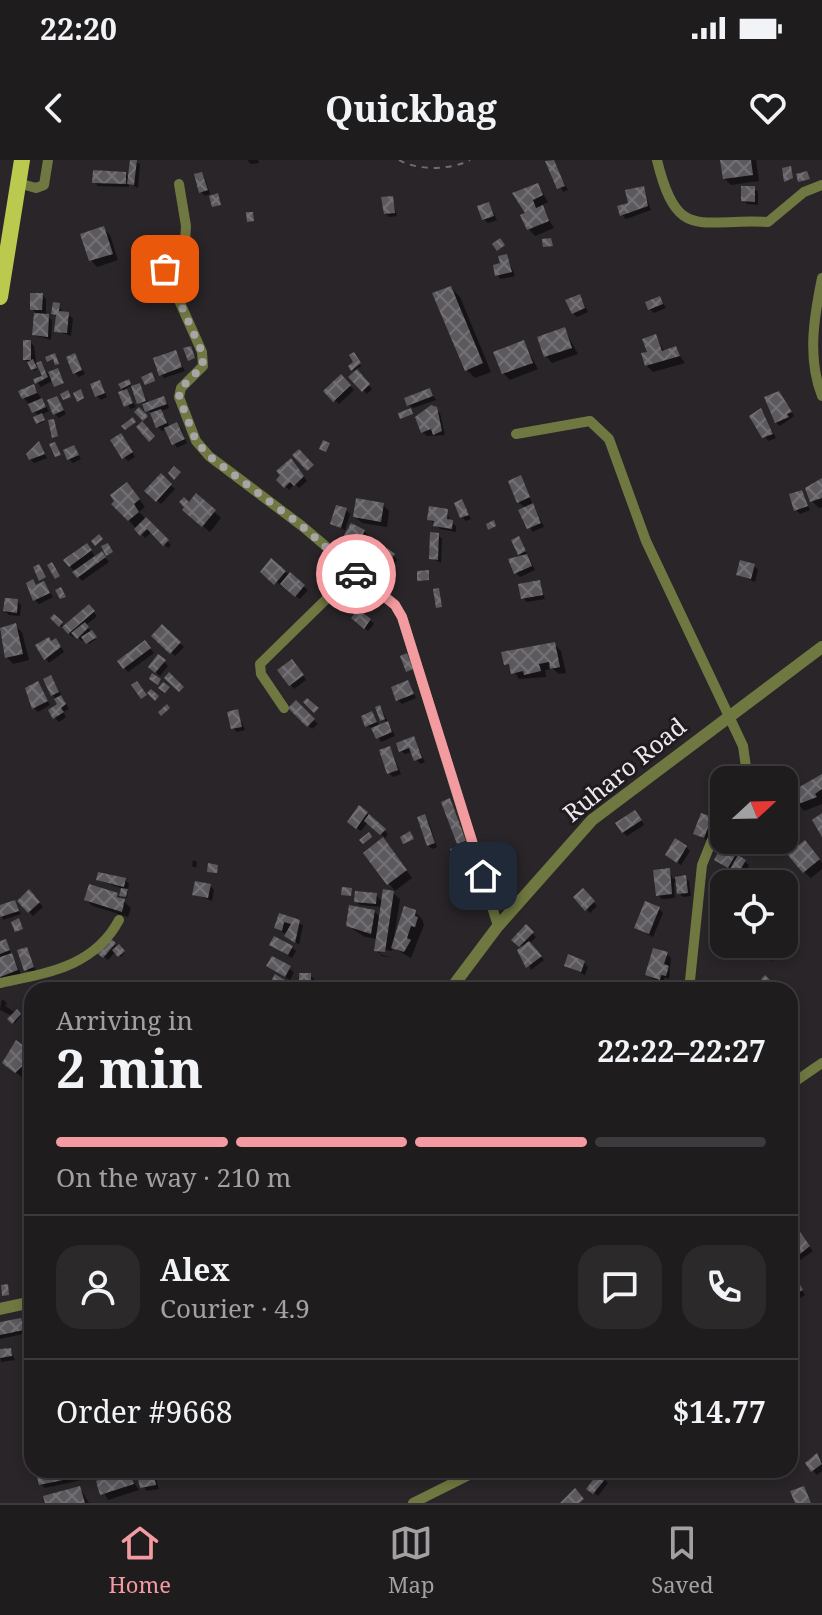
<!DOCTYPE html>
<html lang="en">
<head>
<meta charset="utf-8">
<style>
  body { margin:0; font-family:"Noto Serif",serif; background:#2c292b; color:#f1f3f6; height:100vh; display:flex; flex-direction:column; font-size:30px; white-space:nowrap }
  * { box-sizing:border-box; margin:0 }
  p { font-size:26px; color:#a1a1a4 }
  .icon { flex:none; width:44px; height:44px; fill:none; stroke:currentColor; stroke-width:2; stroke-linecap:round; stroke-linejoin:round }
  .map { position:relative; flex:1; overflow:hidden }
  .panel { position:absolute; left:24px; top:822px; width:774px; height:496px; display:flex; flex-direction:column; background:#1f1c1e; border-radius:24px; box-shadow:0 4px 12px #0003,0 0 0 2px #3c3a3c }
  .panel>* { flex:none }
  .needle { width:52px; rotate:68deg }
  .controls { position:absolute; left:710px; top:606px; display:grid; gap:16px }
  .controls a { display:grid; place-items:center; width:88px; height:88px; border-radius:16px; background:#1f1c1e; box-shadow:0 4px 12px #0003,0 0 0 2px #3c3a3c; font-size:40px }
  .pin { position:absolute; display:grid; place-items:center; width:68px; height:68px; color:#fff; margin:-34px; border-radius:16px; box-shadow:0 4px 12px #0006 }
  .courier { position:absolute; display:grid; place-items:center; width:80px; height:80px; margin:-40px; border:6px solid #f49aa1; border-radius:50%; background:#fff; color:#222; box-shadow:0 2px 10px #0007 }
  .head em { font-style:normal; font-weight:700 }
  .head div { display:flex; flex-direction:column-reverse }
  .head { display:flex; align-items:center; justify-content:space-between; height:136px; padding:0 32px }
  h1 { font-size:52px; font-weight:700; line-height:60px }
  .bar { display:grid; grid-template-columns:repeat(4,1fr); gap:12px 8px; align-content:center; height:96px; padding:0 32px }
  .bar i { height:10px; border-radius:6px; background:#3c3a3c }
  .bar .selected { background:#f49aa1 }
  .bar p { grid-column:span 4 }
  .line { display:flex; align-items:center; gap:20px; padding:0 32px; border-top:2px solid #3c3a3c }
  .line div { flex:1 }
  .round { display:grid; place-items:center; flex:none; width:84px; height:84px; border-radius:24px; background:#2c292b }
  .status { display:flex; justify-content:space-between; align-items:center; height:56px; padding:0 40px; background:#1f1c1e; direction:ltr }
  .status svg { height:22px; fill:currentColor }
  header { display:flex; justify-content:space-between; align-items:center; height:104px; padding:0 32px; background:#1f1c1e; font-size:36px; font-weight:700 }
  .tab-bar { display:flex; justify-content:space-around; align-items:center; height:112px; border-top:2px solid #3c3a3c; background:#1f1c1e; font-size:22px; color:#a1a1a4 }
  .tab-bar a { display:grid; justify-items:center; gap:4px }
  .tab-bar .selected { color:#f49aa1 }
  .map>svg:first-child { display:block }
  .shadow { fill:#0007 }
  .building { fill:url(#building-cross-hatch) }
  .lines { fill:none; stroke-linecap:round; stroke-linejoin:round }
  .path { stroke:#706d70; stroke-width:2; stroke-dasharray:6 6; stroke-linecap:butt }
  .minor { stroke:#707841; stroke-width:10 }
  .tertiary { stroke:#707841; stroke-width:12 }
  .primary { stroke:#bbca4f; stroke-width:16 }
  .done { stroke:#a8a4a7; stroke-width:8; stroke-dasharray:0 14.4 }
  .route { stroke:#f49aa1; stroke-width:10 }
  .labels { text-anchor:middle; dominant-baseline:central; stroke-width:6; stroke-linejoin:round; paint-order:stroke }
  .street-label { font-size:24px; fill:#ece9ec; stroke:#1f1b1f }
</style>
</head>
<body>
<div class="status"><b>22:20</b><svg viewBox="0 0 49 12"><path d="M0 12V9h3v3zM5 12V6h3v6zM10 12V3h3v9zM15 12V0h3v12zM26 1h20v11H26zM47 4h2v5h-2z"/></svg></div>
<header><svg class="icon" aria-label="back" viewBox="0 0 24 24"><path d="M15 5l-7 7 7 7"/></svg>Quickbag<svg class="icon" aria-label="heart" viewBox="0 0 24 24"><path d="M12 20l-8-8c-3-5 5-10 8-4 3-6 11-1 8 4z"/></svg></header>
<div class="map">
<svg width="822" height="1343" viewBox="0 0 822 1343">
  <defs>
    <pattern id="building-cross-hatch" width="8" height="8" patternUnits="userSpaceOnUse" patternTransform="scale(2)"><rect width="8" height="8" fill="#5c595e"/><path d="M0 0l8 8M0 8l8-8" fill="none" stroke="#747175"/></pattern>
  </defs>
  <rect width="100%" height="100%" fill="#292528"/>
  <path class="shadow" d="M132,0L140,4L138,28L129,23V27L98,26L94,22L125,14L130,18Z
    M247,0H258L259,3L251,4Z
    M552,0L568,30L563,32L547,2Z
    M722,0H756L759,21L731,25L724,18Z
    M201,14L205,18L210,34L205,36L201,32Z
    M538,25L548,42L540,46L554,68L535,76L529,69L528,54Z
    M643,28L651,50L626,59L622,55Z
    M754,28L758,32V45L747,44L743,40Z
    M392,38L397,56L389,57L385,53Z
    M489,44L497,60L488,63L484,59Z
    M103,68L110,75L118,100L97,107L91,100Z
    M507,96L515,116L501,119L497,115Z
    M161,120L169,140L157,142L153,138Z
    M451,128L460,137L491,212L475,218L466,209Z
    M42,135L46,139V156L52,160L51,180L34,175L36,153L32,149Z
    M579,136L588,152L577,157L573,153Z
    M659,138L666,148L654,153L650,149Z
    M59,145L63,153L73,158L71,176L56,171L58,158L53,153Z
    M565,170L578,194L552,203L546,196Z
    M655,176L665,192L675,189L685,203L653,212L646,205Z
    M30,182L34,186L37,209L34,211L25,199Z
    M524,183L538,209L510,220L503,213Z
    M175,192L185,211L164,218L161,214Z
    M75,196L85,214L79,217L75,213Z
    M355,196L361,206L355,210L372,229L367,234L351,217L356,213L351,206L356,202Z
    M41,203L48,214L57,210L64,221L56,224L54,220L41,227L36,221L44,217Z
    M341,217L354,230L339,244L326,231Z
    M128,221L131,226L125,229L136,247L130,249L121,225Z
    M100,223L107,237L101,240L97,236Z
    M139,225L149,244L163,238L167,242L169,248L161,251L170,267L177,264L181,268L187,283L177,288L167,269L162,271L158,267L153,254L142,246L145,243H139Z
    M33,226L49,251L41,255L45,261L39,264V257L24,238Z
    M430,231L436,240L413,248L409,245Z
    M57,238L66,254L59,258L55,254Z
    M786,243L794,256L780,266L776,262Z
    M431,247L440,253L445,275L427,276L423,272L425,249Z
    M761,251L776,278L768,281L759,266Z
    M125,280L135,297L128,301L124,297Z
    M39,284L47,298L34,303L30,299L36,291L34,286Z
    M74,287L81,299L73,303L69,299Z
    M295,305L307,321L299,328L295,324L289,330L279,320Z
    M161,316L175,329L161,344L147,331Z
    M520,318L544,367L532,372L526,349L519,342Z
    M822,320V347L819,348L812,341Z
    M133,331L145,347L139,352L171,385L168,388L152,372L145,378L114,344Z
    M802,332L810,350L800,354L796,350Z
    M197,336L221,358L210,372L191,356L189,345Z
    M462,342L471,359L466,361L462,357Z
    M383,345L389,351L387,367L362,363L355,357Z
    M346,350L350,354L345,370L332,364Z
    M447,351L450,361L456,366V372L440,369L429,359Z
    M364,371L368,375L362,387L346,377Z
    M438,375L442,379L441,403L431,398Z
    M519,378L535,410L520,417L516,413L523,397L519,393Z
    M90,389L96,398L102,394L109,402L82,421L70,406Z
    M393,396L397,400L392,407L385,402Z
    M272,401L308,430L300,439L262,412Z
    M754,406L758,410L755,422L738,414Z
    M539,422L545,439L527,442L523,438Z
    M44,423L53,437L39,444L35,440L37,426Z
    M17,441L21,445L20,456L9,455L5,451Z
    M89,447L97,456L86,465L96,479L89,484L85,479L82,481L75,474L73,477L52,458L65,467Z
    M370,460L374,464L368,471L358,462Z
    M15,466L22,472L29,500L13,504L7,497L0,470Z
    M162,467L184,487L175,496L154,476Z
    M52,483L60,485L64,492L49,503L38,485Z
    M554,484L561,491L566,513L559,514L553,509L545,510L546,517L519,519L504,494Z
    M149,487L154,493L128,512L120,502Z
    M159,497L168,506L160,516L151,507Z
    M296,506L306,520L294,529L280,511Z
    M51,517L69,549L63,552L66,557L59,562L55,558L60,545L53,535Z
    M408,522L416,538L402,544L398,540Z
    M41,528L50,545L38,552L34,548Z
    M296,543L318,564L312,569L291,548Z
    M381,548L395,576L381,582L374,569L367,566L372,553L380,567L386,564Z
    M237,551L245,570L237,572L233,568Z
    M413,578L425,602L420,604L412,592L405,594L401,591Z
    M390,588L401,614L393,617L389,613Z
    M822,616V644L804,651L798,644Z
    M449,641L473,698L460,703L456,699L462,686Z
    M367,654L388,674L385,678L368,662L361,671L354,666Z
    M424,656L428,660L437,687L432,689L428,685Z
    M639,656L644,665L627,676L623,672Z
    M711,659L715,663L708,681L696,674Z
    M389,687L412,718L395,731L365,693Z
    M686,687L690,691L681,705L671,699Z
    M739,689L743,693L740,698L749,705L746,711L752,717L746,724L742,716L716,700Z
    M811,689L822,703V709L811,718L804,712Z
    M193,700L197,702L196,708L192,706Z
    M669,710L673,719L685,717L689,721L691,736L683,737L679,733L677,722L674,723L675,738L662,739L658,735Z
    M98,720H125L129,724L127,738L121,736L123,729Z
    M210,726L214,730L212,741L194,734Z
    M583,731L597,746L590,753L575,737Z
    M29,732L43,747L33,756L19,741Z
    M393,733L400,739L394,778L415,752L422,759L424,765L411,798L392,787V791L380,789V794L391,798L382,796L376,790L377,779L365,777L348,766L374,751L381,758L382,747L360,745L356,741L376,735L383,742Z
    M117,735L131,748L128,757L93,746L86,740Z
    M14,743L21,754L3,760L0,747Z
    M659,749L663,753L653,777L636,768Z
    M280,756L303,765L299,785L277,768Z
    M526,767L536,777L529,784L544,800L531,810L523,788L514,780Z
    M110,781L124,793L121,797L116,791L108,800L100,793Z
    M6,782L21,814L4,821L0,817V784Z
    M763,784H782L787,790L771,801Z
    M271,785L292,787L296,791L292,798Z
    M26,790L36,811L30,813L26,809Z
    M667,794L671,798L669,819L665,817L663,823L651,818L647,814Z
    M272,798L294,812L290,820L268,806Z
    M584,803L588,807L585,815L566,805Z
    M310,815L314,819V830H301Z
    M287,823L289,830H276L271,825Z
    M2,839L7,843L5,846L21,856L15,863L10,859L12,856L0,850Z
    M32,895V909L22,917L11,909Z
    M803,1079L813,1091L792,1106L790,1082Z
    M793,1115L805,1135L800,1138L790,1122Z
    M20,1160L27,1173L0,1179V1164Z
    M10,1190L15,1200L1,1202L0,1191Z
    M817,1296L822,1301V1311L817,1315L807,1304Z
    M76,1310L81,1320L45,1328L41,1324Z
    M86,1310H105L106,1315L91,1317Z
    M130,1310H154L159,1329L146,1331L139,1311L127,1312L139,1330L108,1340L98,1322L111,1313Z
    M599,1315L608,1323L598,1336L593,1332Z
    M80,1328L89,1343H47Z"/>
  <path class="building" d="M130,0H137L134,25L127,24Z
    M554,0L565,26L557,29L545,1Z
    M720,0H751L753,15L723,19Z
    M791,6L793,18L784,22L782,8Z
    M93,10L126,12V24L92,23Z
    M807,11L810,19L798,22L796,14Z
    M202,12L208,30L199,33L194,14Z
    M538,23L543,35L533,40L536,48L543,45L549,61L527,70L520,55L525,53L512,33Z
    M644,26L648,46L620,56L617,46L628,43L625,30Z
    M741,26H755V42L741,41Z
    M218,33L221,45L212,47L209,36Z
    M393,36L395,53L384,54L381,37Z
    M489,42L494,56L482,60L477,46Z
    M246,52H253L254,61L247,62Z
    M104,66L113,94L89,101L80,74Z
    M500,78L505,85L497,91L492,84Z
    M551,78L553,86L543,87L542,79Z
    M507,94L512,112L495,116L493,105L500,103L498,96Z
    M162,117L166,136L151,139L147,121Z
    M139,126L143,135L136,138L132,130Z
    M451,126L483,203L465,211L432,133Z
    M30,133H43L42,150H30Z
    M580,134L585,148L572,154L565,140Z
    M660,136L663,144L648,150L645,142Z
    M53,142L60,143L59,151L69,152L67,173L54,172L56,155L51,154Z
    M34,153L49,154L48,177L32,175Z
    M565,167L572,188L544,197L537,177Z
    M656,174L662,191L676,186L680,196L645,206L641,193L647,192L642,179Z
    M23,180H31V200H23Z
    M524,180L533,203L502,214L493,192Z
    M191,186L195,198L188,201L183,188Z
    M176,190L182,207L159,216L153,198Z
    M354,192L361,203L351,211L348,206L353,202L349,195Z
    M55,193L59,204L55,205L53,199L47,202L45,197Z
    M75,193L82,210L73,214L66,197Z
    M33,199L37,208L31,210L27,202Z
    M41,201L48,217L35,224L33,219L42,216L36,203Z
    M58,208L64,223L54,227L48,212Z
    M357,209L370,224L362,232L348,217Z
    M152,212L155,221L145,225L141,217Z
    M341,214L351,225L333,242L323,231Z
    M129,219L131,224L121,229L118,224Z
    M100,220L105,233L95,237L90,224Z
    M140,223L146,241L137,244L131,226Z
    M34,224L37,233L22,239L18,231Z
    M430,228L433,236L407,246L404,238Z
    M81,229L84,238L77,242L73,233Z
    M127,229L133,243L124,247L118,232Z
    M68,230L71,237L63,240L60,234Z
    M779,231L792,252L787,254L789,257L775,263L764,237Z
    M57,236L64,250L53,255L47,240Z
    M164,236L167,244L145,252L142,244Z
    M42,238L46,247L32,253L28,244Z
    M431,245L437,247L442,271L433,275L431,269L421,273L415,257Z
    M139,247L148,256L143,261L134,252Z
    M411,248L413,254L400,259L398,253Z
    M761,248L773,274L762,278L749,256Z
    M161,249L167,263L156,268L150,253Z
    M42,253L45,260L36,264L33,257Z
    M133,257L136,262L125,270L121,266Z
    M54,259L58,276L52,278L48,260Z
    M142,261L155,276L149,282L136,267Z
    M177,262L185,279L172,285L164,268Z
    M121,273L133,292L122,299L110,280Z
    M323,280L330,283L326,292L319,289Z
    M39,281L45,294L29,300L26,294Z
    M55,282L61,295L55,297L49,284Z
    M74,285L79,295L67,300L63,290Z
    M299,289L314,305L307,311L292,295Z
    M291,298L304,316L294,326L290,322L284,328L276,320L280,315L276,311Z
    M174,306L181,312L174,320L168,313Z
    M161,313L172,324L156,342L144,331Z
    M521,315L530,337L517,343L508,321Z
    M822,318V338L810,342L805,328Z
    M127,322L140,339L134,344L139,352L128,361L111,344L114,341L110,335Z
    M802,330L808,346L794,351L789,334Z
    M196,333L216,350L202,367L182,350L184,347L179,342L184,337L189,342Z
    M356,338L384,343L381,362L353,357Z
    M462,339L469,355L460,358L454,343Z
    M533,343L541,363L527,369L518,350Z
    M336,345L347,348L341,368L330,364Z
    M429,346L448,349L447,359L453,360L452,369L433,366L434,361L427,360Z
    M146,357L169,380L163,386L147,369L140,376L134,369Z
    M494,360L496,366L488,370L486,364Z
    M351,363L365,370L358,384L343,377Z
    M430,372L439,373L438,400L429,399Z
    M99,374L103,379L95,386L91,381Z
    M519,376L526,391L518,395L511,380Z
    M87,383L92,390L69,407L63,400Z
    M108,383L113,392L106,396L101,386Z
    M387,388L395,394L387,405L379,399Z
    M102,391L106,397L77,418L72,412Z
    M527,394L532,406L514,414L508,399Z
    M271,398L286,411L274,425L260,412Z
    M740,400L755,404L751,419L736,415Z
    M52,402L60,416L55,419L47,405Z
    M39,404L46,417L39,421L33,407Z
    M429,410V420L417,421V411Z
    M290,412L305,425L295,437L280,424Z
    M33,419L36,425L44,421L50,433L33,441L26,423Z
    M540,420L543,435L521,439L518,424Z
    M61,427L66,437L60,439L55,430Z
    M439,428L442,447L436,448L433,429Z
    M5,438L18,439L17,453L3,451Z
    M89,444L95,451L68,474L62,467Z
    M358,449L371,459L364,469L351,458Z
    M54,454L63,462L59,467L50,458Z
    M85,462L89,467L77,479L71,473Z
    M16,463L23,494L5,498L0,468Z
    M162,464L181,482L170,494L151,476Z
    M92,470L97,477L86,484L81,477Z
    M49,477L51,481L56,478L61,487L44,500L35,485Z
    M145,480L151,488L123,509L117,501Z
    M555,482L560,507L550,509L549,502L539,504L541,511L524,515L523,511L511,514L509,504L504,505L501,492Z
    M407,493L413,509L406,512L400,496Z
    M158,494L166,500L155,513L148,507Z
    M292,499L304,515L289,526L277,510Z
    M169,512L184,527L179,532L164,518Z
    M152,513L161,519L158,525L149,519Z
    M51,515L59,532L51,536L43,519Z
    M408,520L414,534L396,541L391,527Z
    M38,521L48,541L32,549L25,528Z
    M137,521L147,535L141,539L131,525Z
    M163,522L170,527L165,533L158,528Z
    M151,529L159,536L155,541L147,533Z
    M61,535L66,544L61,548L64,552L53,559L48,550L57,544L54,539Z
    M307,538L319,548L314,553L303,542Z
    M296,540L315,559L307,567L288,548Z
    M167,544L170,548L161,556L158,552Z
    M380,545L385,559L380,561L375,547Z
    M238,549L242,567L231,569L227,552Z
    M372,551L377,562L365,567L361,556Z
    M388,561L392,572L376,579L371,568Z
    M414,576L422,598L414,601L409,588L399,592L396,583Z
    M390,586L398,610L387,614L379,590Z
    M822,614V629L815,634L817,637L796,645L789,633Z
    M450,638L466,681L457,684L441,642Z
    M359,645L368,652L356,669L347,662Z
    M635,650L642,660L622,673L615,663Z
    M701,653L712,657L704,678L693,674Z
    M822,653V677L812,660Z
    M369,654L386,669L380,675L364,661Z
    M425,654L435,683L427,686L417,657Z
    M787,660L795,665L792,671L784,666Z
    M410,671L414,679L403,684L400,677Z
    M369,672L372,677L363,684L359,680Z
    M383,677L407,710L387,725L363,693Z
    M675,678L687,686L677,703L665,695Z
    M805,680L820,699L803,713L787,694Z
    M730,681L740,687L728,708L714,700L722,685L727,687Z
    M466,683L471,694L454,700L450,689Z
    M738,695L746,700L738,714L730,709Z
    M208,703L218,705L217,713L207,712Z
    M670,708L672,734L656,736L653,710Z
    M747,709L752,715L743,724L738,718Z
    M774,709L788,724H765L768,721L765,717Z
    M98,712L126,718L124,727L96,720Z
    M686,715L688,733L677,734L675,717Z
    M195,721L211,724L208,738L192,735Z
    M89,724L118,733L117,737L125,739L122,752L84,740Z
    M342,727L352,728L351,736L341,735Z
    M121,728L128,729L126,737L119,736Z
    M583,728L595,741L585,751L573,737Z
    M29,729L40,742L28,753L17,741Z
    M383,729L394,731L385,792L374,791Z
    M355,731L377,733L376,744L354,742Z
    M15,740L19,751L0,757V745Z
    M645,741L660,747L649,774L634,768Z
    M349,745L375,750L371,774L346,766Z
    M404,746L416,750L415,756L418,757L415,767L411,766L407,778L411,780L404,792L391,788Z
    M279,753L300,760L295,783L284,776L291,764L284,762L282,771L274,768Z
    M19,758L23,769L15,772L11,762Z
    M526,764L534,772L519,787L511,780Z
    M274,776L293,786L288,795L269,785Z
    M110,778L116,783L103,798L97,793Z
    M6,779L10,790L0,794V781Z
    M529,781L542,796L526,808L517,790Z
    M119,784L125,791L118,797L112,790Z
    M760,784H787L766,799L757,786Z
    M27,787L34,807L24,811L17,790Z
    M653,788L668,792L664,804L669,806L666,816L661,815L660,820L645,815Z
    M12,793L18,810L0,817V797Z
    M568,794L585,801L581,812L564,806Z
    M272,796L291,806L285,817L266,806Z
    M299,813H311V830H299Z
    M275,814L288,822L284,830L268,826Z
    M765,815L774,824L770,828L761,819Z
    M224,822L233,823V830H223Z
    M17,849L21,854L12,864L7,859Z
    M16,880L32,892V897L15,913L2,903Z
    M800,1072L810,1086L790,1102V1082Z
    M793,1112L803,1130L794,1135L790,1127Z
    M8,1124L9,1135L2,1136L1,1125Z
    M21,1158L24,1170L0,1175V1162Z
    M11,1188L12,1196L0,1198V1189Z
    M817,1293L822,1304L811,1312L805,1303Z
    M67,1310H77L78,1317L39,1325L37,1317Z
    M121,1310L122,1315L130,1313L134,1324L100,1335L96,1321Z
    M136,1310H153L156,1325L140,1328Z
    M599,1312L606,1318L593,1334L586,1329Z
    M80,1326L85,1343H45L43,1336Z
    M804,1326L811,1343H795L790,1331Z
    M575,1328L584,1339L579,1343H560Z"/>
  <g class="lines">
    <path class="path" d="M399,0C418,11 451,10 470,0"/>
    <path class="minor" d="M657,0C677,83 699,58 768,62L804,32L822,25
      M18,23L36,28L44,25L48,0
      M179,24L186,66L185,82L167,98L165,109L202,192L203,206L181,228L179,237L196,281L209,296L302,366L395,445L402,457L498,766
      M822,118C814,157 807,198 822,236
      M516,274L590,261L609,279L646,381L743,586L746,607L741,620
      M284,548L261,514L260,504L354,412
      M0,823C47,813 94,807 119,760
      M689,830L702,705L724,650
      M790,925L822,903
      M413,1343L479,1310"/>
    <path class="tertiary" d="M450,830L498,766L592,660L822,487
      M0,1149L32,1142"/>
    <path class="primary" d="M0,137L22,0"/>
  </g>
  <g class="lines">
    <path class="done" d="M165,109L202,192L203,206L181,228L179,237L196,281L209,296L302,366L356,414"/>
    <path class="route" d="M356,414L395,445L402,457L483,716"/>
  </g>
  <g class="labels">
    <g class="street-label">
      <text transform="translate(624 609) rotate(-39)">Ruharo Road</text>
    </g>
  </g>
</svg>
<div class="controls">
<a><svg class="needle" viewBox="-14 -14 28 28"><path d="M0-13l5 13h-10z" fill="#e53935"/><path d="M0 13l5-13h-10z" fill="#a1a1a4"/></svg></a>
<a><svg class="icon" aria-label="locate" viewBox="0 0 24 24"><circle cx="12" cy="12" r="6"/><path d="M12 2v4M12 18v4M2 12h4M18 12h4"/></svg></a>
</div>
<div class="pin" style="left:165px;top:109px;background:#ea580c"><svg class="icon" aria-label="bag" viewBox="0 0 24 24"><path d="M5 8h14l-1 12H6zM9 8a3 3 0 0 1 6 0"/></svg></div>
<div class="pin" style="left:483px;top:716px;background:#1f2937"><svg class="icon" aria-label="home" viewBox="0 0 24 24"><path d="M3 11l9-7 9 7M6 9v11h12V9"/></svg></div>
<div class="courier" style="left:356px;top:414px"><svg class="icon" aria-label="car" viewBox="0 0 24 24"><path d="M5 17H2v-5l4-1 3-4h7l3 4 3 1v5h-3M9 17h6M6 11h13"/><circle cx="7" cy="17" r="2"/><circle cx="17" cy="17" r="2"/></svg></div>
<section class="panel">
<div class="head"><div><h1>2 min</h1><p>Arriving in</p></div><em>22:22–22:27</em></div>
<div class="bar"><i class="selected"></i><i class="selected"></i><i class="selected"></i><i></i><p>On the way · 210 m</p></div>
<div class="line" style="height:144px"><a class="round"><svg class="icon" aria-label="person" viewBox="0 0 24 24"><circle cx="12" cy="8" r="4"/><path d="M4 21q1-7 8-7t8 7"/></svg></a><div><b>Alex</b><p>Courier · 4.9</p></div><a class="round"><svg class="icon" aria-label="chat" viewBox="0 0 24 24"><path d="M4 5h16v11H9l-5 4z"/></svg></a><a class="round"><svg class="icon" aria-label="phone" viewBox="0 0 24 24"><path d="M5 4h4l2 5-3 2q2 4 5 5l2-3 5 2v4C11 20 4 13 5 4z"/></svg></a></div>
<div class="line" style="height:104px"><div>Order #9668</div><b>$14.77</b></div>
</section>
</div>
<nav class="tab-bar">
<a class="selected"><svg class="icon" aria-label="home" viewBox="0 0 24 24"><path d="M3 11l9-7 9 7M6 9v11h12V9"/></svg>Home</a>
<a><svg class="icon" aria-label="map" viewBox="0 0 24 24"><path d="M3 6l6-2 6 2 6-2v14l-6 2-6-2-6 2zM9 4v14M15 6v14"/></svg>Map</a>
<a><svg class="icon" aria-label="saved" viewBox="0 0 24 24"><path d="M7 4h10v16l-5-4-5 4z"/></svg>Saved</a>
</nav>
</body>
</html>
